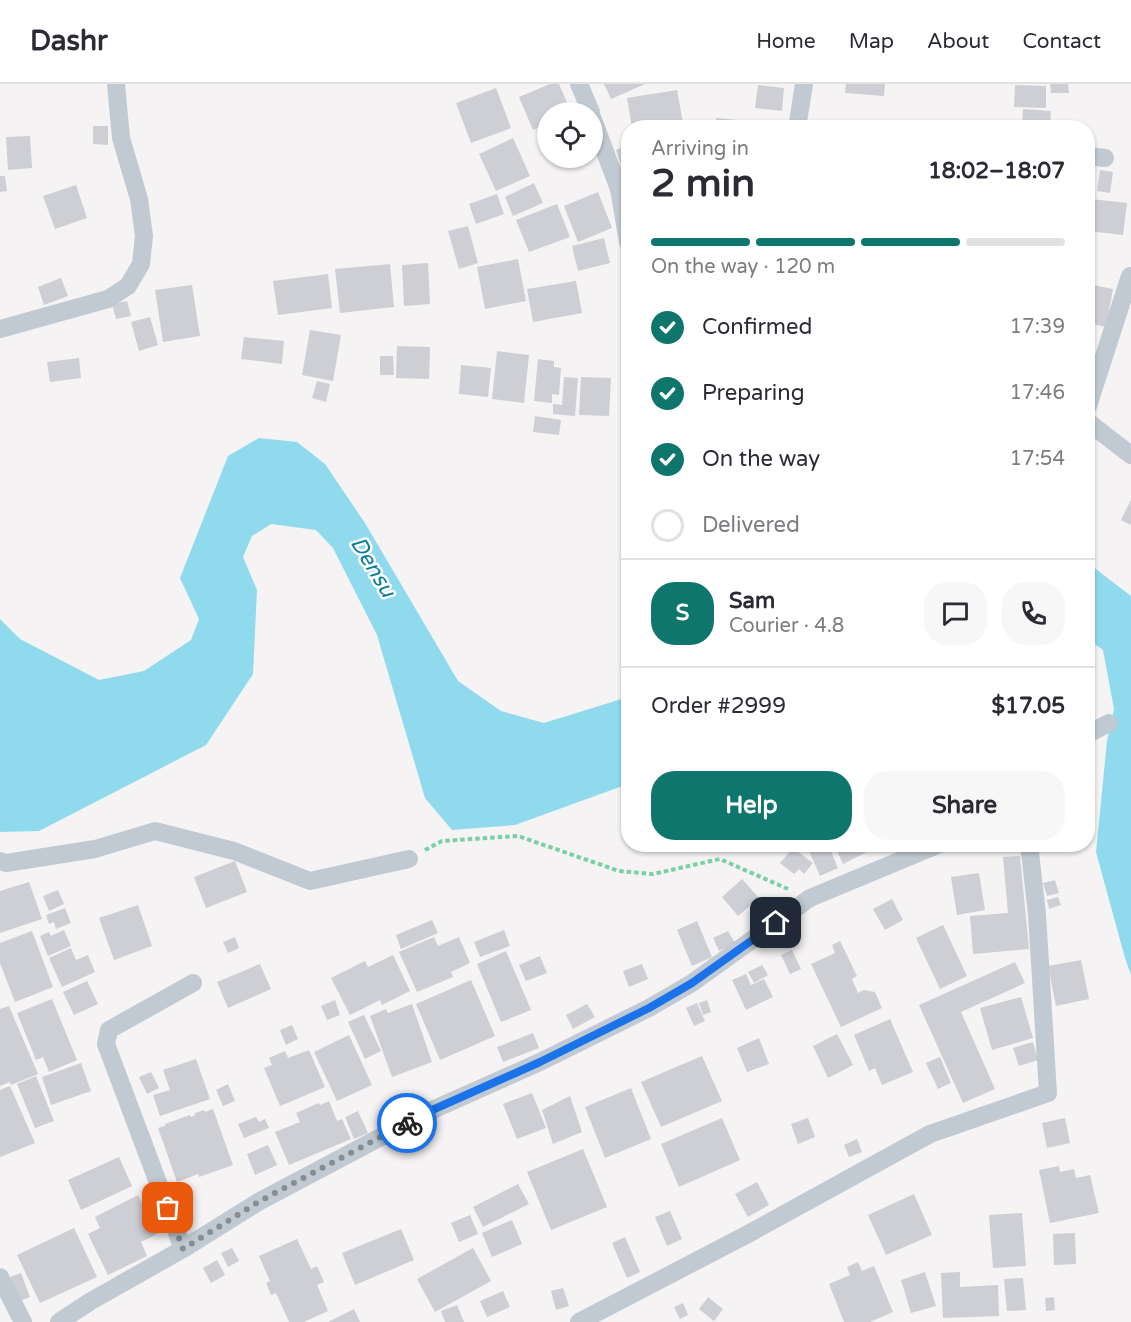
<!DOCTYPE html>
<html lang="en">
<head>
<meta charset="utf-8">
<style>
  body { margin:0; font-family:"Varela Round",sans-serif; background:#f7f7f7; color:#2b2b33; height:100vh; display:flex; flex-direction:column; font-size:22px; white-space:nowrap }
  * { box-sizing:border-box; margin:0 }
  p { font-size:20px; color:#7c7c81 }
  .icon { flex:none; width:33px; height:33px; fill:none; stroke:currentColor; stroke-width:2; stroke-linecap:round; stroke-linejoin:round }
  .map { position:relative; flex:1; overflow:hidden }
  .sheet { position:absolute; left:621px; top:36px; width:474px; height:732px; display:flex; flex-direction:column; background:#fff; border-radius:24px; box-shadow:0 2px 4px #0004 }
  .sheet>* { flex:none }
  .fabs { position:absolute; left:537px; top:18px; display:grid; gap:12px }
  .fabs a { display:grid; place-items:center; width:66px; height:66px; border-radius:50%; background:#fff; box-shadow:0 2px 4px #0004; font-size:30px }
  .pin { position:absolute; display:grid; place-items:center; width:51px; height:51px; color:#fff; margin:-26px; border-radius:12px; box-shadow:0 3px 9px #0006 }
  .courier { position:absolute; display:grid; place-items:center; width:60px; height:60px; margin:-30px; border:4px solid #1a73e8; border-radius:50%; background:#fff; color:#222; box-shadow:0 2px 8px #0007 }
  .headline em { font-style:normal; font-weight:700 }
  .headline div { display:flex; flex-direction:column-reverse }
  .headline { display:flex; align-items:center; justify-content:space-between; height:102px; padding:0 30px }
  h1 { font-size:39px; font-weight:700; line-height:45px }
  .bar { display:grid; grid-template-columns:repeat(4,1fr); gap:9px 6px; align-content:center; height:72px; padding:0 30px }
  .bar i { height:8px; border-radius:4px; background:#e1e1e2 }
  .bar .current { background:#0f766e }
  .bar p { grid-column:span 4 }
  .line { display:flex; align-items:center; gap:15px; padding:0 30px; border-top:2px solid #e1e1e2 }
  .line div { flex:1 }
  .round { display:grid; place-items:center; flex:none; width:63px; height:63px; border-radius:24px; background:#f7f7f7 }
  ol { padding:0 30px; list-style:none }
  li { display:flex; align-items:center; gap:18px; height:66px }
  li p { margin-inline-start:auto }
  li .icon { padding:6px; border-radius:50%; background:#0f766e; color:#fff; stroke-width:4 }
  li:last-child { color:#7c7c81 }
  li i { width:33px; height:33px; border:3px solid #e1e1e2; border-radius:50% }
  .button { display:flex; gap:12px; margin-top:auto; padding:12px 30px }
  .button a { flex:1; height:69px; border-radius:24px; background:#0f766e; color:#fff; font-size:24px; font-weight:700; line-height:69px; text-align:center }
  .button a+a { background:#f7f7f7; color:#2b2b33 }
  header { display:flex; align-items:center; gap:36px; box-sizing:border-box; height:84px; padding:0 30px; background:#fff; border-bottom:2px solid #e1e1e2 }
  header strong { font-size:28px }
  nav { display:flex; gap:33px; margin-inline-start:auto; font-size:21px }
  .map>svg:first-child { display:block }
  .water { fill:#90daee }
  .building { fill:#cdcfd5 }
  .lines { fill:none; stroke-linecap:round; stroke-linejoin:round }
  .path { stroke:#7ad0a6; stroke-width:4; stroke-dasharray:4.5 3; stroke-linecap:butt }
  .street { stroke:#c1cad2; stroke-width:18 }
  .done { stroke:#868d94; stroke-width:6; stroke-dasharray:0 10.8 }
  .route { stroke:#1a73e8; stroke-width:8 }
  .labels { text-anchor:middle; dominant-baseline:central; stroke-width:5; stroke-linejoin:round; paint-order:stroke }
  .water-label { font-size:22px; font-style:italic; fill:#0c7c9b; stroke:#fff }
</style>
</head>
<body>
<header>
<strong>Dashr</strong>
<nav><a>Home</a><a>Map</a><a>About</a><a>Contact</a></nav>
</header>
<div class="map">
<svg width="1131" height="1238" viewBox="0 0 1131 1238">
  <rect width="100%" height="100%" fill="#f5f3f3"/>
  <path class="water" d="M259,354L297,358L325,380L365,439L458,597L501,627L544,639L628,613V700L515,741L452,746L425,714L377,551L333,464L316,446L271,440L252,452L243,473L257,506L253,590L206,661L39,747L0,748V535L20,555L99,596L144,587L191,556L199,535L180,494L228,372Z
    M1088,479L1131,512V891L1125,874L1096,768L1107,657L1114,625L1103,566L1088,555Z"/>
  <path class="building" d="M550,0H559L571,28H548V40L533,46L519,13Z
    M604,0H645L611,15Z
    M846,0H885L884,12L845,9Z
    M1050,0H1068L1069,9H1051Z
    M758,1L784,4L782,27L755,24Z
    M1015,1L1046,2V24L1014,23Z
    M496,4L511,44L471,59L456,19Z
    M677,6L683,39L661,44H632L627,14Z
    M1023,25L1051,27L1050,44H1022Z
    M716,34L758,38V44H715Z
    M93,42H108V61L93,60Z
    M30,52L32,84L8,86L6,53Z
    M513,54L530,92L496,107L479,70Z
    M628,62V102L616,66Z
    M1100,86L1113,88L1110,109L1097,107Z
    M0,92H5L7,107L0,108Z
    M534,99L543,119L513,132L505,113Z
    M76,101L87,134L55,145L43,112Z
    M598,108L612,144L578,158L564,122Z
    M497,110L504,130L476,140L469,120Z
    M1091,115L1127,119L1123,151L1088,147Z
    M557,120L570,153L529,168L516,136Z
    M468,142L478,179L459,185L448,147Z
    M604,154L610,179L578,187L572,162Z
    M518,175L526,217L485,225L477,183Z
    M428,179L430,220L404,222L402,181Z
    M390,180L394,223L340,229L335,185Z
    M328,190L332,224L278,231L273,197Z
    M61,194L68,212L44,221L38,203Z
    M576,197L582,229L533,238L527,205Z
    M1088,200L1113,205L1106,243L1088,239Z
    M192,201L200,252L163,258L155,206Z
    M127,217L131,232L116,235L112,220Z
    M150,233L158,261L139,267L131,238Z
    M310,246L341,251L333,297L302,291Z
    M244,253L284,257L282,280L241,275Z
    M397,262L430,263L429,295L396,294Z
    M497,267L529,271L524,319L492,315Z
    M380,272H393L394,291H380Z
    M79,274L81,294L50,298L47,278Z
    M538,275L554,277V283L561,284L559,311L552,310V319L534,317Z
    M461,281L491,284L488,313L459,310Z
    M564,293L578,294L575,332L553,330V320L562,321Z
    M581,293L611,294L609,332L579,331Z
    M317,297L330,300L326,318L312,314Z
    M535,332L561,336L559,351L533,348Z
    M1131,416V441L1121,436Z
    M806,760H828L838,784L820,792Z
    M834,760H869L871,766L843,780Z
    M793,764L813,779L804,790L799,785L794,790L780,779Z
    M1020,772L1029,865L973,870L970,832L1008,829L1003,773Z
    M235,777L247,808L206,824L194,793Z
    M979,789L985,826L957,831L951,793Z
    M742,795L759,814L738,832L722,813Z
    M1055,796L1059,809L1047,812L1043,799Z
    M29,798L42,835L0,849V807Z
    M58,806L64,820L49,827L43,812Z
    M1058,813L1061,821L1049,825L1047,816Z
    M892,815L903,836L885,846L873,825Z
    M138,821L152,862L114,876L99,834Z
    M65,824L71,839L56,845L54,838L49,840L46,831Z
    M432,836L438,849L401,865L396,851Z
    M697,837L712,873L692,882L677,846Z
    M943,841L967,892L940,905L916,854Z
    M64,846L71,862L48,872L40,852L49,848L51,852Z
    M504,846L510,862L480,873L474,858Z
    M32,847L53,903L15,918L0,879V859Z
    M728,847L735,859L719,867L713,854Z
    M235,853L239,864L228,869L223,858Z
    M434,853L438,862L459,853L470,879L451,888L453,893L417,908L399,868Z
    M840,857L857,892L852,895L858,909L864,906L875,908L882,924L841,943L811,880L835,869L832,861Z
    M71,864L76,876L88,871L95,888L62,903L49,874Z
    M792,866L801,885L790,890L781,871Z
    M506,867L531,926L501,938L477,880Z
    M393,871L410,907L382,921L380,916L350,931L331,894L365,877L368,883Z
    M540,872L547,889L526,897L519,881Z
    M1081,876L1089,915L1056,922L1048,882Z
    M1015,878L1025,899L961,928L995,1005L963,1019L919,921Z
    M260,880L271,905L228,924L217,898Z
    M642,880L648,895L629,903L623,887Z
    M762,881L768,891L754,899L748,888Z
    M746,890L751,901L764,895L773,913L746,926L732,896Z
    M471,896L495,952L440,976L416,920Z
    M87,897L98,920L74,931L63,908Z
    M1021,913L1033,954L992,966L980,924Z
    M52,915L77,976L49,988L43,973L36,976L17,929Z
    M335,916L340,931L327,936L321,922Z
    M707,916L711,928L703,931L699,919Z
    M697,919L705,937L694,942L686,924Z
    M412,920L432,978L392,993L370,932L386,925L388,929Z
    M587,920L595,933L573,945L566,931Z
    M9,922L38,990L11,1001L10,998L0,1002V925Z
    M364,931L381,967L365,975L348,938Z
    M890,935L913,988L882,1001L875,984L869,987L854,951Z
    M292,941L298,955L286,961L280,946Z
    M533,949L539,964L503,978L497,963Z
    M837,950L853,981L828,994L813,962Z
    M349,951L372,1001L337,1017L314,968Z
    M759,954L769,980L747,988L737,964Z
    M1033,958L1038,976L1019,982L1013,964Z
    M309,966L325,1003L280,1022L264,984L272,981L269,974L285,967L288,974Z
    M702,972L722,1017L661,1043L641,998Z
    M940,973L951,999L938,1005L926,979Z
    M196,975L210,1015L160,1032L153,1011L170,1006L163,986Z
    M81,979L91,1007L51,1021L42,993Z
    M151,988L159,1004L147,1010L139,993Z
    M36,992L54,1037L35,1044L17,1000Z
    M228,1000L235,1017L223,1022L216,1006Z
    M10,1002L35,1059L0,1073V1006Z
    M631,1004L651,1055L605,1074L585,1023Z
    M532,1009L546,1044L517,1055L503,1020Z
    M570,1012L582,1048L553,1060L542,1026Z
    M329,1017L337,1037L342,1035L351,1055L289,1081L275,1048L300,1038L296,1029L319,1019L320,1021Z
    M213,1025L233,1081L199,1093L198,1090L177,1098L158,1044L165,1042V1040L190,1031L191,1033L195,1031V1029L204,1026L205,1028Z
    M358,1027L368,1049L354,1055L345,1033Z
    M256,1033L259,1038L265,1035L269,1044L244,1054L238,1040Z
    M722,1034L740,1076L679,1103L661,1060Z
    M808,1034L815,1053L798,1060L791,1040Z
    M1065,1034L1070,1059L1047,1064L1042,1039Z
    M857,1055L862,1068L849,1073L844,1061Z
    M268,1061L277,1081L255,1091L247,1070Z
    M583,1065L607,1123L551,1146L527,1088Z
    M119,1073L132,1102L81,1126L68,1096Z
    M1059,1082L1060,1088L1074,1085L1076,1094L1090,1091L1099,1129L1050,1139L1039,1086Z
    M757,1098L769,1121L748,1133L735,1110Z
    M518,1100L529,1120L483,1143L473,1123Z
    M914,1110L932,1151L886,1171L868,1131Z
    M138,1111L157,1150L141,1158L147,1172L108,1191L88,1150L100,1144L95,1133Z
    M670,1127L682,1155L667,1162L655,1133Z
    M1022,1129L1026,1182L993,1184L989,1131Z
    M470,1131L478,1150L459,1158L451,1139Z
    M512,1136L522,1160L492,1173L482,1149Z
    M74,1144L97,1193L40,1219L17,1171Z
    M401,1145L414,1176L355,1201L342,1169Z
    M1075,1149L1076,1180L1054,1181L1053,1150Z
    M625,1153L640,1188L627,1194L612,1159Z
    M297,1155L311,1185L317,1182L324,1198L317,1201L328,1227L304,1238H289L276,1209L271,1211L266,1199L270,1197L259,1172Z
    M232,1164L239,1177L228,1183L221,1169Z
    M473,1164L491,1197L435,1228L417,1195Z
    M217,1176L225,1191L211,1199L203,1184Z
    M858,1178L862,1187L874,1182L893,1228L870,1238H844L829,1200L850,1191L847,1183Z
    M925,1188L936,1222L911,1229L901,1196Z
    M960,1188V1203L998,1201L999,1232L943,1234L941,1189Z
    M21,1189L30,1213L20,1217L10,1193Z
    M1023,1194L1026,1226L1007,1227L1004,1195Z
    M563,1204L569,1222L556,1226L551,1207Z
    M503,1207L510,1223L487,1233L480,1217Z
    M708,1213L723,1225L714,1237L699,1225Z
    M1054,1213L1055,1226L1046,1227L1045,1214Z
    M683,1219L688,1231L680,1235L674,1223Z
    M457,1221L464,1238H445L441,1227Z
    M354,1225L360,1238H328Z"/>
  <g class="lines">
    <path class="path" d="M425,766L442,757L518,752L619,787L653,790L720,775L788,805"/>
    <path class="street" d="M579,0L591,28
      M592,33L619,105L628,158
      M797,44L804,0
      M1088,72L1105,74
      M0,245L108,215L128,202L141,180L144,152L139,115L121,54L116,0
      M1088,322L1130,192
      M1088,338L1131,371
      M1088,650L1109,639
      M0,777L6,779L95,765L155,747L234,767L310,797L409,775
      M183,1165L106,960L109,946L193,899
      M0,1193L23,1238
      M59,1238L91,1217L183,1165L260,1117L430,1027L540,978L649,924L692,899L810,814L940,760
      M579,1238L748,1150L930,1050L1048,1009L1037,830L1029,760"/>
  </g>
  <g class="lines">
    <path class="done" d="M168,1124L183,1165L260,1117L407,1039"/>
    <path class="route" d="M407,1039L430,1027L540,978L649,924L692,899L776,839"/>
  </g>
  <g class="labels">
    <g class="water-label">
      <text transform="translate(373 483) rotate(59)">Densu</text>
    </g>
  </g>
</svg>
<div class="fabs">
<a><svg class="icon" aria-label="locate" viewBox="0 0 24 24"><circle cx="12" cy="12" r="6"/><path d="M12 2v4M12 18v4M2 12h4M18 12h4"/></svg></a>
</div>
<div class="pin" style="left:168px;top:1124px;background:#ea580c"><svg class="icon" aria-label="bag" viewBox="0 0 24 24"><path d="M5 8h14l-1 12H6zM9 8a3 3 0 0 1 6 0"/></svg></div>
<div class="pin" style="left:776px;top:839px;background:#1f2937"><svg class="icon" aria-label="home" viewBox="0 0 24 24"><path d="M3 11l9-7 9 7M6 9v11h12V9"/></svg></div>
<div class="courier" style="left:407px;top:1039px"><svg class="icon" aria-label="bike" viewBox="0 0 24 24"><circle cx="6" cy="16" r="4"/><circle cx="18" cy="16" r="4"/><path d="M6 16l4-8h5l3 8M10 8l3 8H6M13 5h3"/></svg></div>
<section class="sheet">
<div class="headline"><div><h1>2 min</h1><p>Arriving in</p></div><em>18:02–18:07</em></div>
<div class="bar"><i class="current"></i><i class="current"></i><i class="current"></i><i></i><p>On the way · 120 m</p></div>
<ol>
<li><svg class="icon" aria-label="check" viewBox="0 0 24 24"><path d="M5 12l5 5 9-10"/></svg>Confirmed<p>17:39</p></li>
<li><svg class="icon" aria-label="check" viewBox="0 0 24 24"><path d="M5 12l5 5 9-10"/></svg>Preparing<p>17:46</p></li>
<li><svg class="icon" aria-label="check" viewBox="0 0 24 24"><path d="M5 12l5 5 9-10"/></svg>On the way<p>17:54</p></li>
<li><i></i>Delivered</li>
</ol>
<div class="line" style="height:108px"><b class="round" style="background:#0f766e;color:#fff">S</b><div><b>Sam</b><p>Courier · 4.8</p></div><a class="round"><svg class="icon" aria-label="chat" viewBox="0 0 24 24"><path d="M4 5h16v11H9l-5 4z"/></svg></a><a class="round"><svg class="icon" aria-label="phone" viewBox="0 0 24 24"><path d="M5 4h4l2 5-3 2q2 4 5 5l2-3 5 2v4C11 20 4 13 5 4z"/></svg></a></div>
<div class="line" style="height:78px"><div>Order #2999</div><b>$17.05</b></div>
<div class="button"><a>Help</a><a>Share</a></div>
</section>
</div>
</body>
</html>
